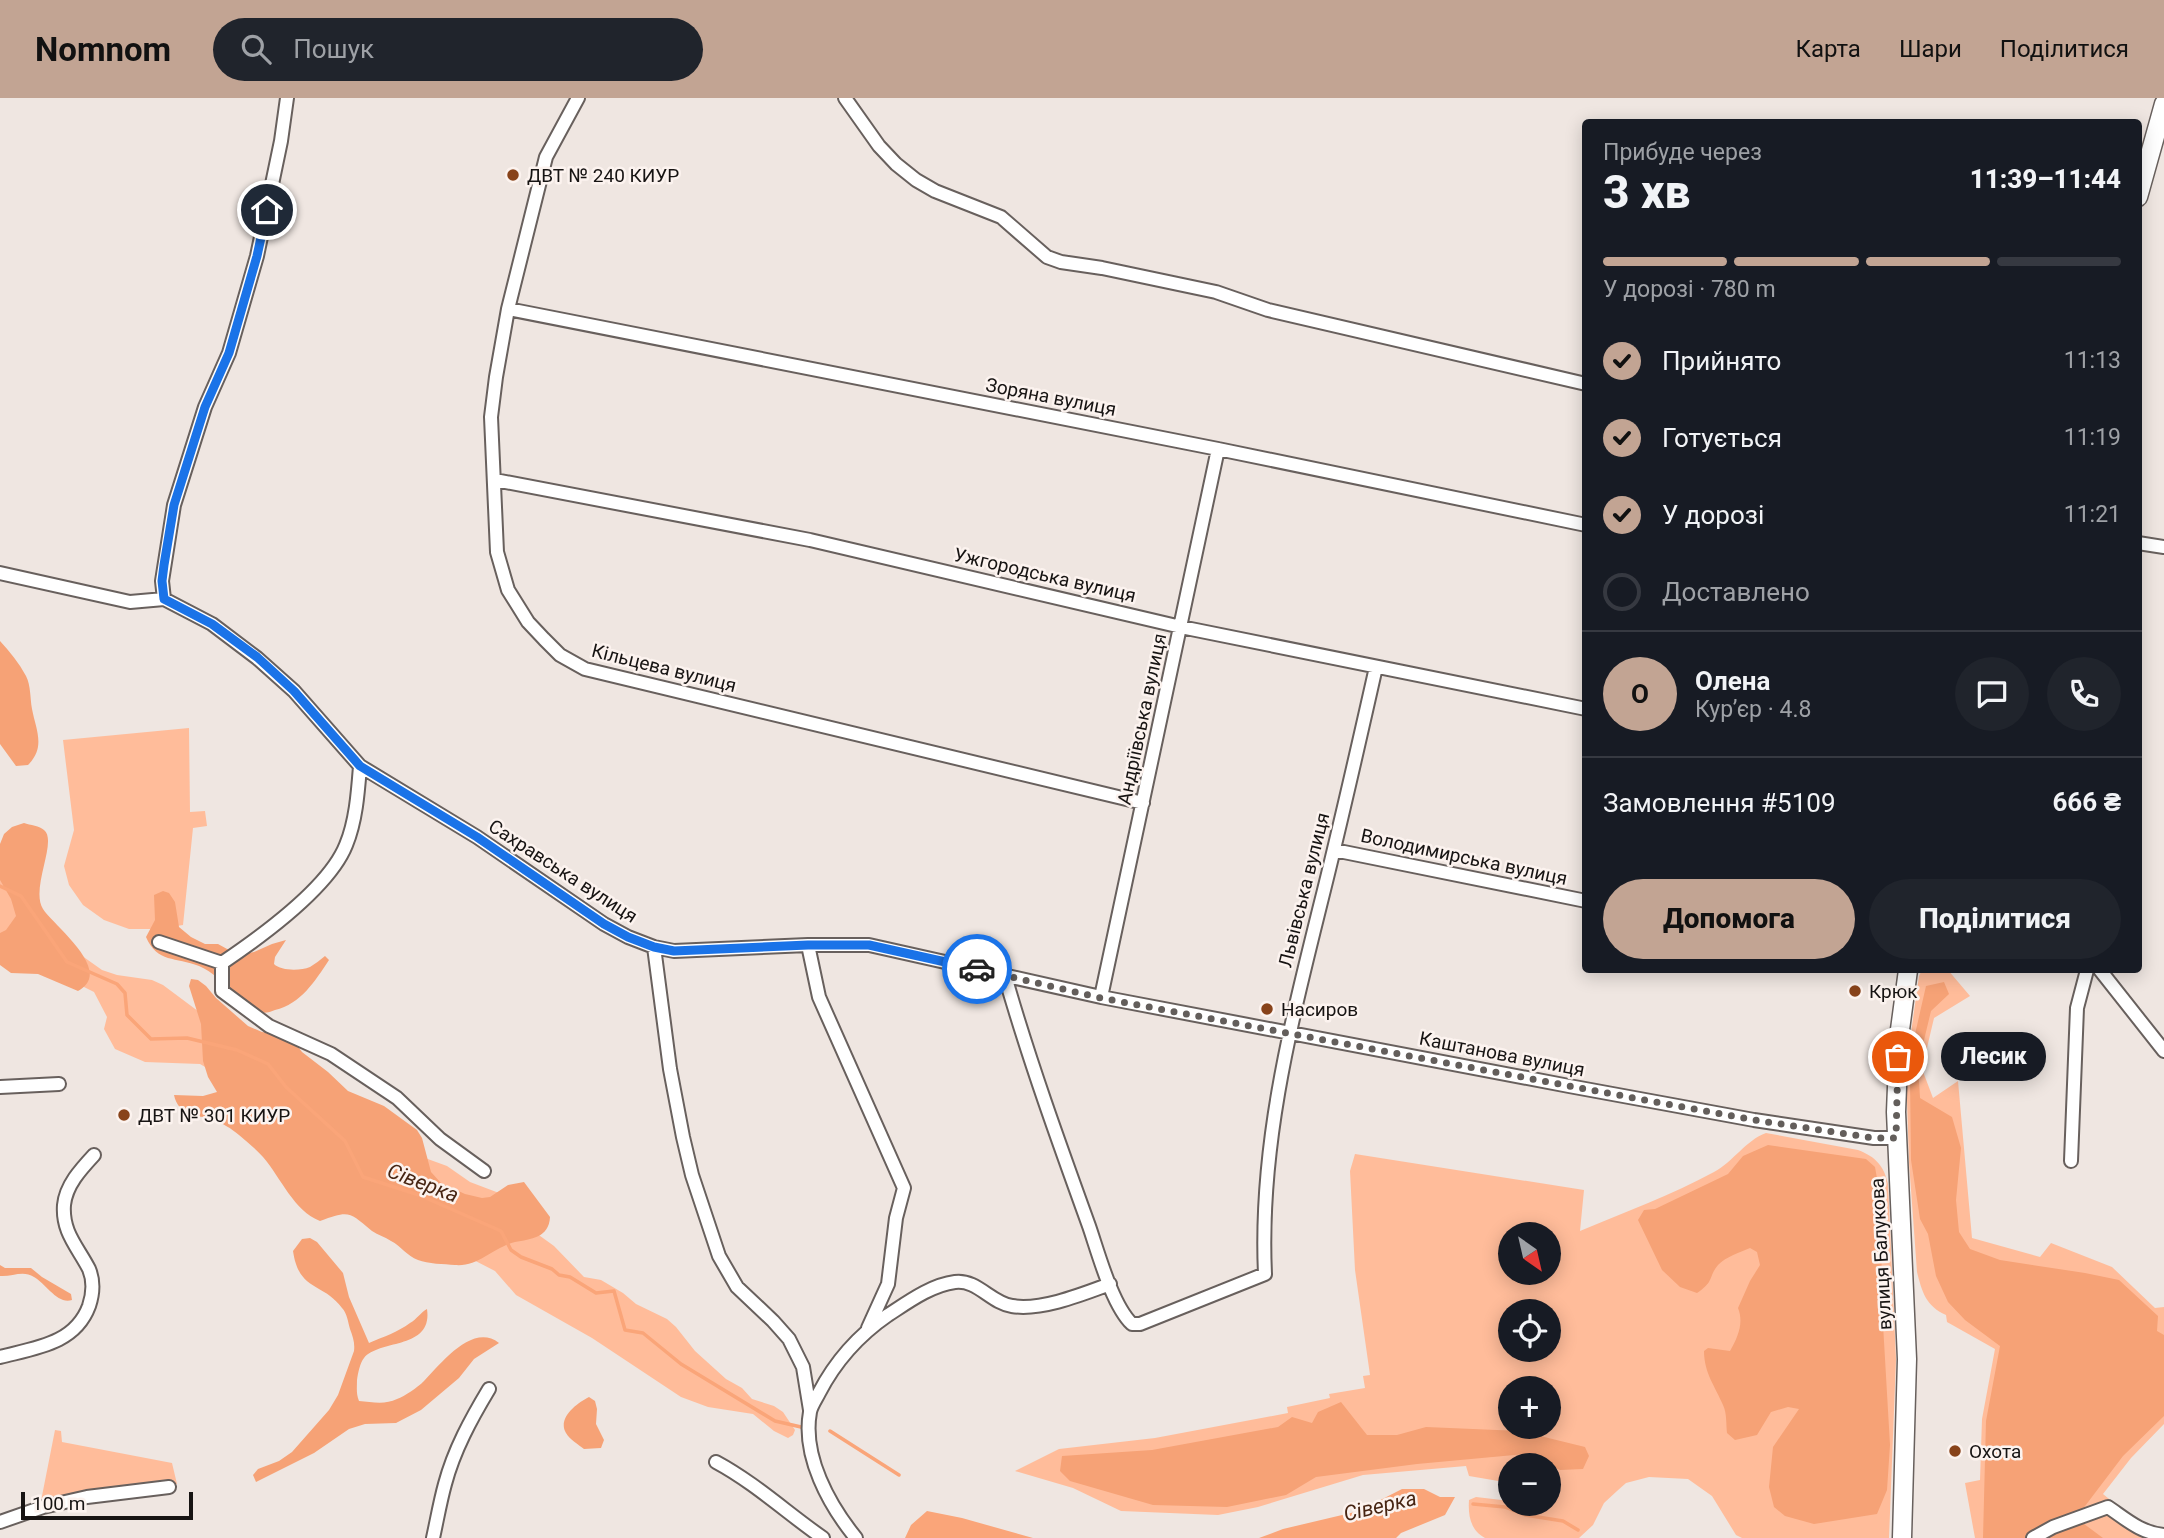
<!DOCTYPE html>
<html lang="uk">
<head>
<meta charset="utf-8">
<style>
  body { margin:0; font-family:Roboto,sans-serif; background:#20242c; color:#f1f3f6; height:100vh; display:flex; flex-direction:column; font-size:26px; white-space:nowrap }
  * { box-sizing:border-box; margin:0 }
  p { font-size:23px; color:#9ea1a6 }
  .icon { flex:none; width:38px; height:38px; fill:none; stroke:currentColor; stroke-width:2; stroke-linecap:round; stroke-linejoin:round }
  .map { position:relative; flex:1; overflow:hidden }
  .details { position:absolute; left:1582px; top:21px; width:560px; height:854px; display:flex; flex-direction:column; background:#171b24; border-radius:7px; box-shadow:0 4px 18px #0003 }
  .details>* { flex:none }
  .needle { width:46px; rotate:146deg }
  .buttons { position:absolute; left:1498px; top:1124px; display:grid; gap:14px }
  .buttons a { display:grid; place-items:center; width:63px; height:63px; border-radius:50%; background:#171b24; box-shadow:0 4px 18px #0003; font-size:35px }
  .scale { position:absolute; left:21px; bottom:18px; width:172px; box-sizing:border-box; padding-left:7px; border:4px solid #171413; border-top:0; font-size:19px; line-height:24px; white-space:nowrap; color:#171413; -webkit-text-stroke:5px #fcf3ef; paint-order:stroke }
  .pin { position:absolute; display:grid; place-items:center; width:60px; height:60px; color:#fff; margin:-30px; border:4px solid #fff; border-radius:50%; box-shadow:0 2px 7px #0007 }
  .courier { position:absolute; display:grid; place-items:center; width:70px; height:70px; margin:-35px; border:5px solid #1a73e8; border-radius:50%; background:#fff; color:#222; box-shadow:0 2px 9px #0007 }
  .bubble { position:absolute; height:49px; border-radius:24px; background:#171b24; box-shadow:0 4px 18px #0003; font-size:23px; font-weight:800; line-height:49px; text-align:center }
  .head em { font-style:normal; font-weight:800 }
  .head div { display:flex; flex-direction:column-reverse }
  .head { display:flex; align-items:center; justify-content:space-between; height:119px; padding:0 21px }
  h1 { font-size:46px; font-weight:800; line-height:52px }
  .bar { display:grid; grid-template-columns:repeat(4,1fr); gap:10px 7px; align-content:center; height:84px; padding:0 21px }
  .bar i { height:9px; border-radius:5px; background:#363941 }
  .bar .selected { background:#c2a493 }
  .bar p { grid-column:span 4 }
  .line { display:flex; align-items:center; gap:18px; padding:0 21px; border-top:2px solid #363941 }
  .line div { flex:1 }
  .round { display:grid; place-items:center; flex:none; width:74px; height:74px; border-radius:37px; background:#20242c }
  ol { padding:0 21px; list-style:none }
  li { display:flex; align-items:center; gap:21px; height:77px }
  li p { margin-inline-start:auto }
  li .icon { padding:7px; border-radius:50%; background:#c2a493; color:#111; stroke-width:4 }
  li:last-child { color:#9ea1a6 }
  li i { width:38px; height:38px; border:4px solid #363941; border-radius:50% }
  .cta { display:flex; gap:14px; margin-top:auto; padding:14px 21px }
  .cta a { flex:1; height:80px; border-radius:42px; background:#c2a493; color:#111; font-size:28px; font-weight:800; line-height:80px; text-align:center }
  .cta a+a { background:#20242c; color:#f1f3f6 }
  header { display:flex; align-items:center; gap:42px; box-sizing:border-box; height:98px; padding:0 35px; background:#c2a493; color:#111 }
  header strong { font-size:33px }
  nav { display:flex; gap:38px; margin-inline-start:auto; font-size:24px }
  .search { width:490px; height:63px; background:#20242c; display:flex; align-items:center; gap:18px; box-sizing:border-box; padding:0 24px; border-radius:38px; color:#9ea1a6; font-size:26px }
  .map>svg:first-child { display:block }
  .green { fill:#ffbc9a; fill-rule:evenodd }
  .forest { fill:#f6a276 }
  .water { fill:#faa579 }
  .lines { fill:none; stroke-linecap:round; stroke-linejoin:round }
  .stream { stroke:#faa579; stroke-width:3.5 }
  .minor-casing { stroke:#68605d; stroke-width:16 }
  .secondary-casing { stroke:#68605d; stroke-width:21 }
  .minor { stroke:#fff; stroke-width:12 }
  .secondary { stroke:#fff; stroke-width:18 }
  .done { stroke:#635e5b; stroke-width:7; stroke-dasharray:0 12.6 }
  .route { stroke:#1a73e8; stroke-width:9 }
  .poi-dot { fill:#88431a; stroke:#fcf3ef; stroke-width:2.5 }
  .labels { text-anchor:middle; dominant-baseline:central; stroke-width:5; stroke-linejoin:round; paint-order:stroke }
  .poi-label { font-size:19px; fill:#171413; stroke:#fcf3ef; text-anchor:start }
  .street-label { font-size:19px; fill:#171413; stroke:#fcf3ef }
  .water-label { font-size:21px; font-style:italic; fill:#472513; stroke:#fcf3ef }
</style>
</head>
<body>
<header>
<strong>Nomnom</strong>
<div class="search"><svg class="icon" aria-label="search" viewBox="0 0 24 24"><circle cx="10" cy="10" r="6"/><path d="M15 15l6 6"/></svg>Пошук</div>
<nav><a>Карта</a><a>Шари</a><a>Поділитися</a></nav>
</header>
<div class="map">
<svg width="2164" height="1440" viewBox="0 0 2164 1440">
  <rect width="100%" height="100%" fill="#efe6e1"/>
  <path class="green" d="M189,630L190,714L205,713L207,728L193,730L183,827L158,831H129L104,822L83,807L69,787L64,768L74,732L63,642Z
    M0,776L78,855L102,872L117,877L152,882L163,887L222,931L425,1060L447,1068L470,1084L499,1095L518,1122L554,1148L584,1179L601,1182L623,1195L636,1206L667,1221L676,1229L695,1253L726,1281L742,1290L752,1301L774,1308L783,1314L795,1332L793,1337L788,1340L774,1333L753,1316L708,1309L681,1299L592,1240L516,1197L495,1173L462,1156L243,991L200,966L145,964L115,951L104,931L107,919L94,894L66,880L0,864Z
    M1922,872H1948L1970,898L1934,920L1922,971L1933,1000L1958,983L1972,1140L2040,1159L2051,1145L2112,1169L2155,1210L2164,1209V1326L2131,1360L2103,1396C2122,1411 2139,1430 2164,1431V1440H1975L1965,1385L1980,1382L1982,1321L1995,1251L1947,1224L1946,1217C1926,1208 1922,1194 1917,1174L1909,1064L1906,971L1919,878Z
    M1766,1035L1858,1052C1876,1059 1884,1068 1888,1086L1896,1261L1889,1440H1742L1736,1437L1712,1398L1688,1381L1649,1379L1626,1385L1617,1393L1604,1405L1593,1427L1579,1440H1485C1470,1432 1468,1417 1469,1402L1476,1399L1510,1403V1405H1549V1367H1510V1385L1469,1378L1466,1368L1363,1377L1258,1409L1218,1417L1121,1413L1073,1390L1015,1373L1059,1351L1155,1340L1288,1315L1287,1309L1330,1300L1329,1296L1365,1290L1363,1278L1370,1277L1355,1172L1350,1073L1355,1056L1584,1092L1580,1133C1625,1114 1672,1097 1714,1074C1733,1064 1746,1042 1766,1035ZM1510,1136H1549V1174H1510ZM1510,1213H1549V1251H1510ZM1510,1290H1549V1328H1510Z
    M55,1332L61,1333L62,1344L172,1365L177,1386H168L35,1410L41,1403Z"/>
  <path class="forest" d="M0,543C10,554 19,565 26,578C31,588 30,600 32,611C36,632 46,649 28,667L16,668L0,646Z
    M24,725C30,727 40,728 44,732C58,743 30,790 43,811C54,828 115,873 78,893L38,876L11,875L0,867V835L6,832L16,818L11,801L0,782V746L4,736L12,729Z
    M163,793L169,795L175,804L179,829L191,839L205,846H218L238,857L254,854L272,846L286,842L275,859L274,866C281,873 300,873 310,869C315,866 320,862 325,858L329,862C315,883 301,906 275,912C270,914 265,916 259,914C251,911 240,901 233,894C223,885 213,874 199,868C176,859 157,865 146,839L155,822L154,797Z
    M191,881L198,882L206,888L216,900L248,928L262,934L277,936L293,942L302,954L328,974L348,993L384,1008L417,1032L422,1040L431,1074L441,1085L465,1096L482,1100L490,1099L508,1087L524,1084L550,1119C549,1140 531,1141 515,1144C492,1150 479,1169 455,1167C444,1166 428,1166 418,1162C407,1158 401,1148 391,1143C385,1139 378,1137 372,1133C349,1114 350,1112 320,1123C294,1113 281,1080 263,1059C256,1051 247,1044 239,1037C232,1031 221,1024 211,1021C196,1017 178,1017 174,997L203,998L217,994L208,979L203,963L201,926L189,888Z
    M1944,884L1949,896L1931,913L1918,967L1920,1000L1952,1019L1961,1050L1956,1102L1959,1134L1970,1151L2000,1162L2085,1175L2119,1182L2158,1218L2157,1233L2164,1237V1318L2123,1358L2076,1420L2103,1440H1983L1986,1323L2000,1248L1965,1222L1948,1204L1936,1178L1928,1136L1920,1121L1911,1062L1910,981L1913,945L1926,888Z
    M1768,1047L1866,1061L1875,1069L1881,1103L1882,1209L1890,1347L1887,1392L1877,1416L1814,1426L1785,1418L1774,1409L1769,1389L1773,1349L1799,1311L1788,1309L1771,1314L1757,1337L1735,1342L1727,1335C1726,1326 1727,1315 1723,1307C1715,1288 1704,1275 1704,1253L1708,1250L1730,1253C1738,1239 1744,1225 1738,1210L1750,1183L1760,1167L1757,1154L1750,1150C1741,1154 1725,1159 1718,1167C1708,1179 1715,1183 1697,1195L1680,1189L1662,1172L1638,1122L1644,1112L1655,1111L1728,1076L1743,1058Z
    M310,1140L317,1144L343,1175L349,1199L369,1245C383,1239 398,1234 410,1225C417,1221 420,1215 427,1211C433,1252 380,1241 364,1260C360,1265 358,1275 357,1282C357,1290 356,1296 359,1303C372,1304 385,1307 397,1301C405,1298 417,1290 424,1283C440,1267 472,1224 499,1245L474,1261L459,1280L421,1312L396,1325L365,1326L349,1331L314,1355L256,1384L253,1377L258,1371L279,1363L292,1354L329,1312L338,1297L354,1253C355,1245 353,1239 350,1231C348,1224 347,1215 342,1210C323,1184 299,1194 293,1153L302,1141Z
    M0,1167L5,1170H31L42,1179L71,1196L72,1202C58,1207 46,1186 34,1179C23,1172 12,1179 0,1178Z
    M589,1299L595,1303L597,1311L596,1326L604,1342L601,1350L584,1351C578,1346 570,1342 566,1335C557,1320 577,1305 589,1299Z
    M1341,1304L1367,1337H1397L1426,1329L1520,1333L1585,1349L1589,1358L1583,1371L1560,1372L1525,1356L1417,1366L1316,1379L1286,1397L1227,1409L1153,1407L1070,1383L1060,1373L1062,1358L1152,1352L1278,1329L1292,1319L1312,1325L1318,1314Z"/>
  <path class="water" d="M1402,1391H1424L1440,1399H1455L1445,1417L1401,1435L1396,1440H1259L1283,1431L1359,1413Z
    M927,1413L962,1420L1033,1440H905L911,1427Z"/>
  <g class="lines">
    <path class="stream" d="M0,788L21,798L67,864L117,886L125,895L127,917L151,941L187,940L237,952L268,966L286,989L345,1043L363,1079L419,1097L501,1133L511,1152L521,1159L552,1171L559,1177L570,1179L596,1195L614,1193L625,1232L643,1235L681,1266L775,1323L801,1329
      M830,1333L899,1377
      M1473,1406L1505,1409L1525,1417L1563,1423L1578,1432"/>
    <g class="minor-casing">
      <path id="minor" d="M578,0L546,59L508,211L496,279L491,319L497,454L508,492L528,524L544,541L560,557L585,571L1143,705
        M845,0L879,48L896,66L916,82L935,93L1001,119L1047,159L1061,164L1102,170L1216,194L1268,212L1586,286
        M508,211L1218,351L1586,427
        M495,382L810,442L1181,529L1586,611
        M2138,445L2164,449
        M0,475L130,504L164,501L212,526L257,560L294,593L360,668L477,739L604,826L628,839L654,849L674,853L808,847H869L1101,899L1569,988L1754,1022L1874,1040H1896
        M164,501L162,483L174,407L205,309L229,255L257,158L281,43L287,0
        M1334,752L1586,803
        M159,844L222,865V893L269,928L331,956L397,1000L440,1041L484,1073
        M808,847L819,899L904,1090L896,1120L888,1186L868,1230
        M654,849L670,971L683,1039L692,1077L719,1158L737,1189L773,1223L789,1241L803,1269L810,1312
        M222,865C259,840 329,790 346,747C356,723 358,694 360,668
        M2100,872L2164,953
        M1005,878C1029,962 1059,1045 1089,1128C1098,1154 1112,1207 1132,1226H1140L1265,1176C1259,1050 1290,929 1320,808C1340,729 1358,649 1376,569
        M1101,899L1218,351
        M0,989L59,986
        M2071,1063L2077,910L2087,872
        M0,1259C35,1250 75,1246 89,1208C93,1196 94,1183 89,1171C77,1148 62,1134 64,1107C66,1087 81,1071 94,1057
        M716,1364C755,1385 787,1415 823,1440
        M0,1424L43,1409L87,1399L169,1389
        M433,1440C437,1422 440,1404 445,1386C454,1352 471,1321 489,1291
        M856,1440C829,1407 802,1358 810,1314C811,1308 816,1301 819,1295C835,1264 859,1237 888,1217C908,1204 931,1187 955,1184C977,1181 991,1205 1012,1208C1041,1213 1083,1196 1110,1186
        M2033,1440L2053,1429L2108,1409C2127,1422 2141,1435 2164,1437"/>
    </g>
    <g class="secondary-casing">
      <path id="secondary" d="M2138,99L2164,6
        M1902,1440L1907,1261L1896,1014L1899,939L1908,872"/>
    </g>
    <use href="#minor" class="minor"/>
    <use href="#secondary" class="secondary"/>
  </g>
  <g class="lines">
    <path class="done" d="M977,871L1101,900L1596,993L1754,1022L1874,1040H1896L1898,959"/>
    <path class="route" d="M267,112L257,158L229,255L205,309L174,407L164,467L162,483L164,501L212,526L257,559L294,593L360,668L477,739L604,826L628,839L654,849L674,853L808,847H869L977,871"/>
  </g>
  <g class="poi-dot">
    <circle cx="513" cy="77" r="7"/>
    <circle cx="1855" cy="893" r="7"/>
    <circle cx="1267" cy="911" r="7"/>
    <circle cx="124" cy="1017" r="7"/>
    <circle cx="1955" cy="1353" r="7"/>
  </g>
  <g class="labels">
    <g class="poi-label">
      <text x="527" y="77">ДВТ № 240 КИУР</text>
      <text x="1869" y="893">Крюк</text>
      <text x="1281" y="911">Насиров</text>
      <text x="138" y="1017">ДВТ № 301 КИУР</text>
      <text x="1969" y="1353">Охота</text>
    </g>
    <g class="street-label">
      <text transform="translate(1051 299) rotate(11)">Зоряна вулиця</text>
      <text transform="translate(1045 477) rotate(13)">Ужгородська вулиця</text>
      <text transform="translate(664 570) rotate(14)">Кільцева вулиця</text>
      <text transform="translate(1142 621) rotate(-78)">Андріївська вулиця</text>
      <text transform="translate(1464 759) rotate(12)">Володимирська вулиця</text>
      <text transform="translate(563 773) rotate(33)">Сахравська вулиця</text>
      <text transform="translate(1304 792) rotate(-76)">Львівська вулиця</text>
      <text transform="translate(1502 956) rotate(11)">Каштанова вулиця</text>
      <text transform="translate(1881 1156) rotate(-93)">вулиця Балукова</text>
    </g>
    <g class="water-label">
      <text transform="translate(423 1085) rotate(21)">Сіверка</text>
      <text transform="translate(1380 1408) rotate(-13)">Сіверка</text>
    </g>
  </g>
</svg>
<div class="buttons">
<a><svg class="needle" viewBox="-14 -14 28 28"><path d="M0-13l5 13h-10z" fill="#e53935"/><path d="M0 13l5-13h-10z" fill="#9ea1a6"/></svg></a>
<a><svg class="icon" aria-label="locate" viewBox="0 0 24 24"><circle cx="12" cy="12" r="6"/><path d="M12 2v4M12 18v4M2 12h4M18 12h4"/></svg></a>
<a>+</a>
<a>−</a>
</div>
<div class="scale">100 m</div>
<div class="pin" style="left:1898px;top:959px;background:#ea580c"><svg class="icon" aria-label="bag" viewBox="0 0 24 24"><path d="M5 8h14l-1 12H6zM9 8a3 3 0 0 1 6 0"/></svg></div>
<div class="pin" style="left:267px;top:112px;background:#1f2937"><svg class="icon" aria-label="home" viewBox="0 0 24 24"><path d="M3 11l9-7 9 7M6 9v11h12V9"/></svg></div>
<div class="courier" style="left:977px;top:871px"><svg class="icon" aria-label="car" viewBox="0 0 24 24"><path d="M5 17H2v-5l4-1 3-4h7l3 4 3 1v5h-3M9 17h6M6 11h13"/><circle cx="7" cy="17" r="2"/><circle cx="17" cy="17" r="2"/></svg></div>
<div class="bubble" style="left:1941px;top:934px;width:105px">Лесик</div>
<section class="details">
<div class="head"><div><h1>3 хв</h1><p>Прибуде через</p></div><em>11:39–11:44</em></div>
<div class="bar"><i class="selected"></i><i class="selected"></i><i class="selected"></i><i></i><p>У дорозі · 780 m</p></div>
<ol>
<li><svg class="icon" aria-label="check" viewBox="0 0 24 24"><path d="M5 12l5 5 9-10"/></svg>Прийнято<p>11:13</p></li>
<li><svg class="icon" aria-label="check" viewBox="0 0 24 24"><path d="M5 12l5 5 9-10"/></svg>Готується<p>11:19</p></li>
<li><svg class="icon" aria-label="check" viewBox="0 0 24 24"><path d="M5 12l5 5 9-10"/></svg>У дорозі<p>11:21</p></li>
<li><i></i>Доставлено</li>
</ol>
<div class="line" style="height:126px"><b class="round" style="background:#c2a493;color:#111">О</b><div><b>Олена</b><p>Кур’єр · 4.8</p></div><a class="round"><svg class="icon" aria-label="chat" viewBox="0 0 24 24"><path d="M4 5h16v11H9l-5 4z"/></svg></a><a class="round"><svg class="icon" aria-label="phone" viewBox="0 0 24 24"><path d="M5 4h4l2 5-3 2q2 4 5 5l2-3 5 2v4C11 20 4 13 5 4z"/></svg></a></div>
<div class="line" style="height:91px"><div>Замовлення #5109</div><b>666 ₴</b></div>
<div class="cta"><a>Допомога</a><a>Поділитися</a></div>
</section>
</div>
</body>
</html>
